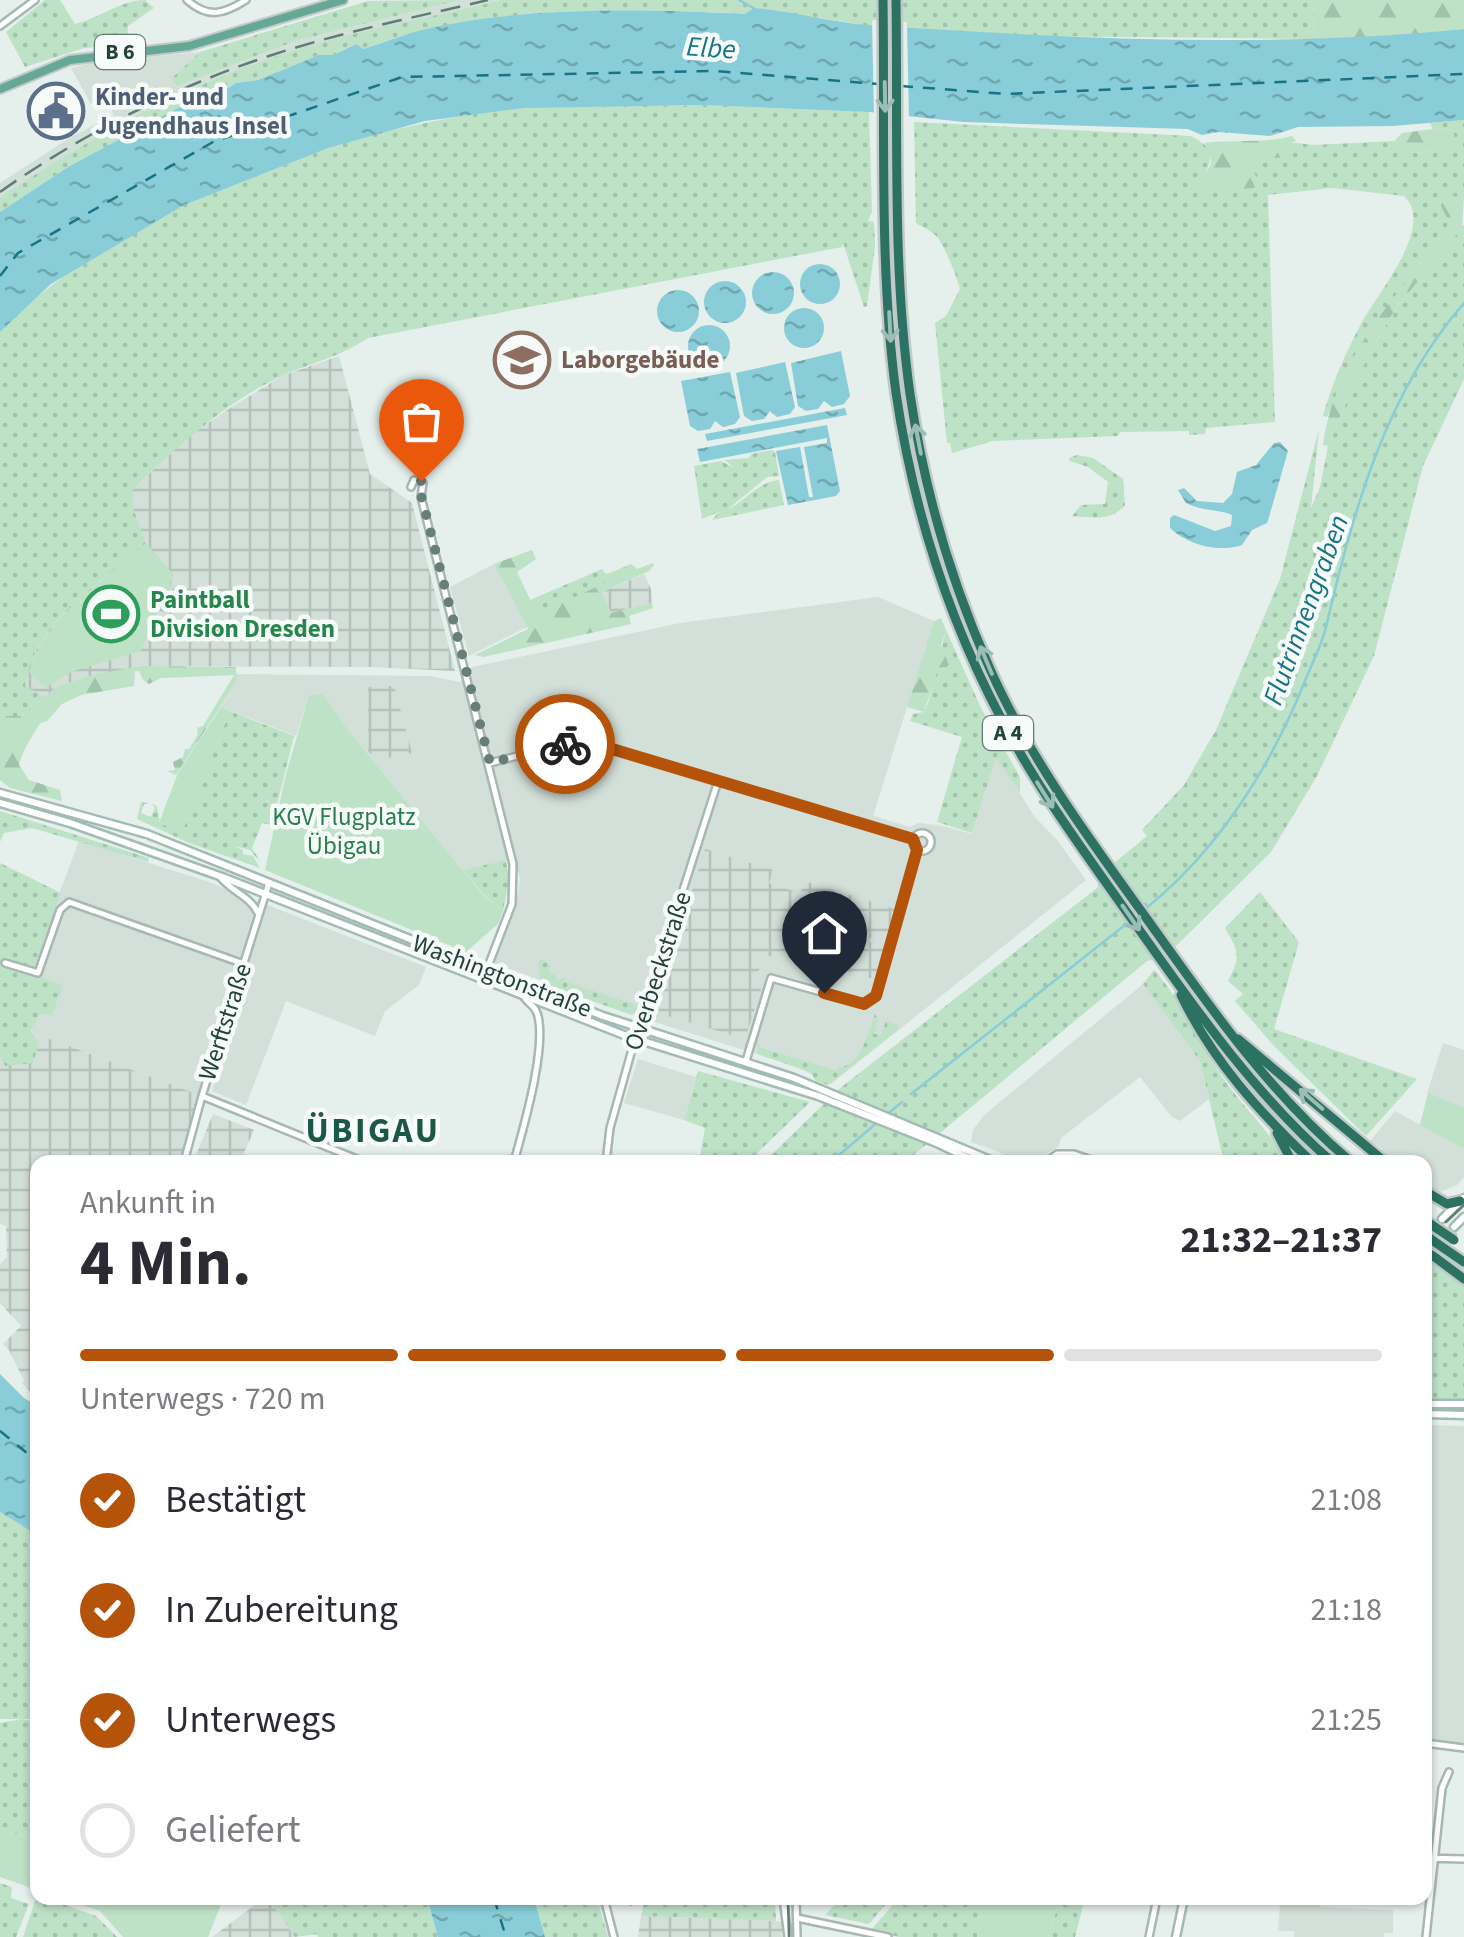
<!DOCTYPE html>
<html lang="de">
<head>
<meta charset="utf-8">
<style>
  body { margin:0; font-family:"Source Sans 3",sans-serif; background:#f2f2f3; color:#2b2b33; height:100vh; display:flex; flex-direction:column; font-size:38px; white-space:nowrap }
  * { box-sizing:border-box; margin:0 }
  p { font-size:32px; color:#7c7c81 }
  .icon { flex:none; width:55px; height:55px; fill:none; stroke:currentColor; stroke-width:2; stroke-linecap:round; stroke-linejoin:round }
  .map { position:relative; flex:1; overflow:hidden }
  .drawer { position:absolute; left:30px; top:1155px; width:1402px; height:750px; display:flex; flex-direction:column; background:#fff; border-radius:20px; box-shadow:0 2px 8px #0004 }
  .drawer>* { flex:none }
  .pin { position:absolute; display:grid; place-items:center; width:85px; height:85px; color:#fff; margin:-102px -42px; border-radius:50% 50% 50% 0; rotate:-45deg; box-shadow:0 0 10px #0007 }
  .pin .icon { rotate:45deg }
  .courier { position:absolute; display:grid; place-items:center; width:100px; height:100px; margin:-50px; border:8px solid #b45309; border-radius:50%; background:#fff; color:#222; box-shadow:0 2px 12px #0007 }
  .headline em { font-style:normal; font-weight:700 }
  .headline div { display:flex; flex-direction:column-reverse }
  .headline { display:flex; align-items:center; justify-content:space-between; height:170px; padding:0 50px }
  h1 { font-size:65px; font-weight:700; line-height:75px }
  .bar { display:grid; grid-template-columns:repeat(4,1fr); gap:15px 10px; align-content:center; height:120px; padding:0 50px }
  .bar i { height:12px; border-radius:8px; background:#e1e1e2 }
  .bar .on { background:#b45309 }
  .bar p { grid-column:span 4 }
  ol { padding:0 50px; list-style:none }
  li { display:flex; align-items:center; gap:30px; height:110px }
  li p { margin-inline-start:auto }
  li .icon { padding:10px; border-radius:50%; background:#b45309; color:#fff; stroke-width:4 }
  li:last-child { color:#7c7c81 }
  li i { width:55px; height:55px; border:5px solid #e1e1e2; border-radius:50% }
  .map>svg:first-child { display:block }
  .built { fill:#d3dfd9 }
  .industrial { fill:url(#industrial-grid) }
  .grass { fill:url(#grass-dots) }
  .forest { fill:url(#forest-firs) }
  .garden { fill:#bde2c6 }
  .water { fill:url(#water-ripples) }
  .pier { fill:#e5efeb }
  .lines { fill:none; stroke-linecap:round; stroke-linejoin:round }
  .stream { stroke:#89cdd8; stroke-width:2.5 }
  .ferry { stroke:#167485; stroke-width:2.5; stroke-dasharray:12 10; stroke-linecap:butt }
  .minor-casing { stroke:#a7b8b2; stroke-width:10 }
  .tertiary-casing { stroke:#a7b8b2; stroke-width:10 }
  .secondary-casing { stroke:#a2bcb3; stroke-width:11 }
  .primary-casing { stroke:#c1cac8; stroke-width:12 }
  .motorway-casing { stroke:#c1cac8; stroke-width:14 }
  .minor { stroke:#fff; stroke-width:5 }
  .tertiary { stroke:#fff; stroke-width:5 }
  .secondary { stroke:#fff; stroke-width:6 }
  .primary { stroke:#66a896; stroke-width:8 }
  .motorway { stroke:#2b7263; stroke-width:9 }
  .tram { stroke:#5d7e75; stroke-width:2.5 }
  .rail { stroke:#5d7e75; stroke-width:2.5; stroke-dasharray:20 10; stroke-linecap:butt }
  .motorway-bridge-casing { stroke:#c1cac8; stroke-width:14; stroke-linecap:butt }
  .motorway-bridge { stroke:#2b7263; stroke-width:9 }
  .oneway { stroke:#9bbdb6 }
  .done { stroke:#667f78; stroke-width:10; stroke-dasharray:0 18 }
  .route { stroke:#b45309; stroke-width:12 }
  .labels { text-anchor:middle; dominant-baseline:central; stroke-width:9; stroke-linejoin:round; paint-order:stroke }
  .shield { fill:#f6fbf9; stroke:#627a73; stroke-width:2.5 }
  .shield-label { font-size:22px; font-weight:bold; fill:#22433a }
  .service-label { font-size:25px; font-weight:bold; fill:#4e5e75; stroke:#f6fbf9; text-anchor:start }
  .education-label { font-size:25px; font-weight:bold; fill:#785e54; stroke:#f6fbf9; text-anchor:start }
  .leisure-label { font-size:25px; font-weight:bold; fill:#27864d; stroke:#f6fbf9; text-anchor:start }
  .park-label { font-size:25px; fill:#287e48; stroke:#f6fbf9 }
  .street-label { font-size:25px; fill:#22433a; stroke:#f6fbf9 }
  .water-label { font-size:28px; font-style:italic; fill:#167485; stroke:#f6fbf9 }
  .district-label { font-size:35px; font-weight:bold; letter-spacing:2.5px; fill:#1c5848; stroke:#f6fbf9 }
</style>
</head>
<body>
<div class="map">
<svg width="1464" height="1937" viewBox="0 0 1464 1937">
  <defs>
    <pattern id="industrial-grid" width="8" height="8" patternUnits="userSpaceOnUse" patternTransform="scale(2.5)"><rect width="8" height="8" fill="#d3dfd9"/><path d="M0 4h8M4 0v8" fill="none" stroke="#b5c1bb"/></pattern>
    <pattern id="grass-dots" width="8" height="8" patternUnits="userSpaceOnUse" patternTransform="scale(2.5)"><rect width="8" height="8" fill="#bde2c6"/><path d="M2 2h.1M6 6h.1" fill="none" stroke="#a2c3ab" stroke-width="1.8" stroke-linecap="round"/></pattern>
    <pattern id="forest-firs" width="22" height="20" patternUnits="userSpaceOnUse" patternTransform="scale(2.5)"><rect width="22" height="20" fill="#bde2c6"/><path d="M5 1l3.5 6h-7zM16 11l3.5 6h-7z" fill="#a2c3ab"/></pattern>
    <pattern id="water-ripples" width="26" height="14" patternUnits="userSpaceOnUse" patternTransform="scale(2.5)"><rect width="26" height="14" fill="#89cdd8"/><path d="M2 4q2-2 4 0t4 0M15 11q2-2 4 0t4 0" fill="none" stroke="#70a8b0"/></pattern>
  </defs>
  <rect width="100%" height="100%" fill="#e5efeb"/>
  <path class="built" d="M460,0H502L258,62L99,136L0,198V183L71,137L114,115L104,97L91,104L71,68L97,62L200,52L172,78L176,85L295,41Z
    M494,564L527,627L469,656L450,587Z
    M878,597L934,621L873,816L910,827L919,823L943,826L972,834L996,755L1034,816L1057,840L1086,880L831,1084L795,1066L648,1020L494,963L517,899L520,880L515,858L463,870L348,730L323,694L309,695L296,736L221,707L237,681L236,674L430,676L460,682L472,667L680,623Z
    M79,841L206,881L426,967L419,985L385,1011L375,1036L286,1001L246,1105L212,1091L233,1021H230L209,1091L202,1096L10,1024Z
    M1143,984L1200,1061L1209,1099L1180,1121L1172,1117L1140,1077L1061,1138L1059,1146L1035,1162H1015L997,1151L971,1142L973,1130L984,1115Z
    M1443,1043L1464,1050V1107L1427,1093Z
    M638,1059L696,1077L684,1120L624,1103Z
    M1395,1111L1464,1149V1177L1457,1185L1440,1192L1432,1190L1425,1186V1162H1392L1379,1153L1382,1149L1370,1141Z
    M1425,1425L1464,1426V1744L1425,1738Z
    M1298,1898H1320V1907L1393,1910V1933H1384V1937H1294V1931H1278L1280,1905Z"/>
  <path class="industrial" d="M339,356L370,474L412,503L455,671L370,667L142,666L58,686L22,716L26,653L132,490L189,436L233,406L282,376Z
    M644,574L651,589L652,603L611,613L602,592Z
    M394,686L412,753L377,760L368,751V687Z
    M705,849L773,870L769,883L800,893L805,881L898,910L889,939L885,942L871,937L869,941L883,947L886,952L877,980L787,953L784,961L769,956L756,974L755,981L762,986L745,1039L655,1012Z
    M10,1024L202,1096L184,1162H38L37,1399L22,1383L24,1381L9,1350L3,1344L21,1326L0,1303V1264L7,1257L6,1226L0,1224V1027Z
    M213,1114L254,1130L240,1162H193Z
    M264,1898H268L295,1937H212Z
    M641,1916L776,1921L782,1922V1937H638Z"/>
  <path class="grass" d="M45,0H60L75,24C100,18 121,0 145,0L154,8L128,26L127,44L84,48L25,67L6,32Z
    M460,0L295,41L176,86L172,78L200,52L368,1Z
    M502,0H1314L1313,39L1028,36L864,25L754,8L746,14C643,9 522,6 422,31C402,35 382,43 363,49L355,44L334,55H319L258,80L236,83L209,99L193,101L68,167L0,212V198C80,144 166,96 257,63C335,34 421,20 502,0Z
    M702,105L869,112L872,212L868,221L874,222L875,246L867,306L864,307L843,243L842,247L368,338C336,359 315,361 282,376C225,402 177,447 132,490L134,511L146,543C108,577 56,608 34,655C29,665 28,677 25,686L45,697L0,732V332C123,204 346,126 521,108C581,102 642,107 702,105Z
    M1464,120V198L1446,196L1439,202L1449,220L1447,228L1368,333L1327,417L1323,416C1332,383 1346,352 1362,322C1378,293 1436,226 1404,196L1332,188L1268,195L1275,422L1206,428L1205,434L1189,435V431L1120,432L1118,436L993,441L952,453L950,443H947L935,323L946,316L960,289C958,280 944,244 937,237C932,231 922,227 916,223L914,122L1191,136C1222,152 1209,161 1200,185L1249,163L1288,156V142L1314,145L1394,141L1413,153L1456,149L1453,130L1433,129L1430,123Z
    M1464,225V379L1423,466L1374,656L1317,776L1271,852L1164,958L1147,961L905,1162H764L839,1089L1097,888L1102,873L1147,836L1142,830L1184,785L1216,730L1280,579L1319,429L1311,508L1320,487L1328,446L1358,375L1395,309Z
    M772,450L775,452L779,476L767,477L728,509C746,501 757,482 779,480L784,505L712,520L719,512L702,519L694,466L721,461L734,468L725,460L749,458L751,454Z
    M1077,455L1093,458L1123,479L1125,505C1111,522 1092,517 1072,516L1081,505L1105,504L1108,482L1088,467L1070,461L1069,458Z
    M602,569L606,574L612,572L615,579L537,615L530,600Z
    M946,630L981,708L1020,777V793L996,757L972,833L937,822L962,737L910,721L913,714L924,712L928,704Z
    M230,711L294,736L272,825L262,823L252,848L261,863L250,850L235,846L243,850V854L253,856L260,868L189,843L137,819L141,802L149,803L144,804L141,813L151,817L155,808L152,804L157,806L160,823L182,832Z
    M0,811L149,858L148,862L32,828L4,833L0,842Z
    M506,860L509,880L503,911L485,896L463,870Z
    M0,863L61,893L34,967L28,973L63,985L52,1015L40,1014L30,1031L39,1044L33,1063L5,1066L0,1055Z
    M1260,892L1299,942L1274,1029L1417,1079L1366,1136L1274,1046L1235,1001L1243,994L1228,981C1241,956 1239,952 1225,928Z
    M543,959L551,966L548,969L558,981L563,977L567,982L639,1006L632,1015L541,983L538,962Z
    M1154,970C1181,999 1198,1042 1221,1075C1241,1106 1269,1129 1287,1162H1224L1200,1061L1143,984Z
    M875,1014L878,1019L874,1034L881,1035L886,1021L897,1025L899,1029L828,1085L816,1081L810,1072L758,1054L757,1042L759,1047L837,1071L839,1067C860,1068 869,1031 875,1014Z
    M698,1071L810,1102L748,1162H699L705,1128L684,1120Z
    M1432,1261L1464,1281V1402L1425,1401V1270Z
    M0,1512L37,1535V1719H0Z
    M22,1719L37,1722V1842L0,1828V1723Z
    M0,1883L12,1887L11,1898L29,1904L16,1937H0Z
    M37,1895L96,1916L117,1937H23Z
    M268,1898H427L438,1937H318L317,1934L295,1937Z
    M534,1898H597L608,1937H545Z
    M645,1898H775L776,1921L641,1916Z
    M841,1898H891L869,1924L825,1915Z
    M899,1898H984L977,1937H899L871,1930Z
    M1060,1898H1085L1075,1937H1048Z"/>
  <path class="forest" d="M1314,0H1464V29L1361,39H1313Z
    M1433,129L1453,130L1457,149L1413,153L1394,141L1402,133Z
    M1292,136L1296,141L1289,143L1288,156L1249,163L1257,178L1254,188L1204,191L1200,185C1205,163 1220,171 1204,143C1234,139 1263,144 1292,136Z
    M1446,195L1464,198L1462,228L1395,309L1358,375L1328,446L1323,445C1334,359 1398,295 1447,228L1448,220L1439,202Z
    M532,550L536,559L517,572L537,614L614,579L612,572L631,564L637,569L653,563L654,565L649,571L602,592L611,613L652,603L653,608L629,616L631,624L483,657L475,655L528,629L494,564Z
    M941,618L946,630L941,646L949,665L938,669L924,712L907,707L934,621Z
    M142,666L236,667L237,681L176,775L167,771L175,770L173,762L183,757L185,749H189L198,734L197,728L203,726L234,675L161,678L149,684L143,680L139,671H135L134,686L81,695L62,704L47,721L40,723C32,737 24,747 19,765L29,780L60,790L62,801L10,788L0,780V733L6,716H22L58,686L96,674Z"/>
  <path class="garden" d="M146,543L174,575L170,582L176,599L160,605L141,651L71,672L46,688L29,672C45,615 105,581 146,543Z
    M323,694L348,730L484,896L503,911L498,924L466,952L265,870L286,774L309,695Z
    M221,707L230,711L182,833L159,823L178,773Z
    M1428,1093L1464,1107V1149L1420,1125Z
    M0,1828L37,1842V1890L0,1877Z
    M60,1898H218L222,1902L208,1937H123L100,1911Z
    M984,1898H1060L1048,1937H977Z"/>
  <path class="water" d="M754,8C792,11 829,22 868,25C1066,38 1266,49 1464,29V120L1393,126L1298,127L1270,136L1218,132L1202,135L1188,129L964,122L869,112L702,105L524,108L425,121L328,148L184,205L51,284L0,332V212L68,167L193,100L209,99L236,83L258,80L319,55H334L356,44L363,49C383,43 402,35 422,30C522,6 643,9 745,14Z
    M800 284a20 20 0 1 1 40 0a20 20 0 1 1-40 0Z
    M752 293a21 21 0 1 1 42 0a21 21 0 1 1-42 0Z
    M704 302a21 21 0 1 1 42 0a21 21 0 1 1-42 0Z
    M657 311a21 21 0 1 1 42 0a21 21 0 1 1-42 0Z
    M784 328a20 20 0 1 1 40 0a20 20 0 1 1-40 0Z
    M688 346a21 21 0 1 1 42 0a21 21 0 1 1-42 0Z
    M841,351L850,396L844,404L832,407L824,401L818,409L806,411L798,406L791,363Z
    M785,362L795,407L790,414L777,417L770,411L764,419L752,421L744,416L736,373Z
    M730,372L740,417L735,424L723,427L715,421L710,429L698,431L690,426L681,381Z
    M845,408L847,415L707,441L705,434Z
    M827,425L840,491L836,496L788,505L776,451L800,447L809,497H813L804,447L827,443V438L700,462L697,449Z
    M1274,443L1280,442L1288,451L1269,517L1267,523L1252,530L1242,545C1218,553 1188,545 1170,528V518L1174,515L1215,531L1231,526L1232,515C1223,510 1201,511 1186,503L1178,490L1184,488L1197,501L1223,503L1232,494L1237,472L1256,465Z
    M0,1374L24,1398L37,1406V1535L0,1512Z
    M427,1898H534L545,1937H438Z"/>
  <path class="pier" d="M872,20L907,22L909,121L874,118Z"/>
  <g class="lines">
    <path class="stream" d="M739,0L755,9
      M1144,910C1220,849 1271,767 1307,676C1313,661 1322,644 1326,627C1353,513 1385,393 1464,303
      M911,1094L1130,921
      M885,1116L902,1102
      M831,1162L879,1121
      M618,1898L631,1905"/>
    <path class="ferry" d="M901,86L1006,94L1464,74
      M0,276L18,253L213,142L402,77L715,71L878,84
      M0,1431L38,1462
      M494,1898L506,1937"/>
    <g class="minor-casing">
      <path id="minor" d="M187,0C208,19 224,14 246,0
        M411,487L414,480L423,483L421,497L513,864L512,904L487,969
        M490,763L567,743L602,746L913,839
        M913 842a9 9 0 1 1 18 0a9 9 0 1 1-18 0Z
        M220,877C232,892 250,896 258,913
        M5,963L38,973L60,910L69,902L244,964
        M746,1061L771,978L864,1004L876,996L917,850
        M202,1096L364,1162
        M184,1162L202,1096L269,883
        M514,1162C523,1129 548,1045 537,1013C534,1004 527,1004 523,995
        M606,1162L610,1128L633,1046L718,781
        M1047,1162L1057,1154H1074L1097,1162
        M1058,1162L1065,1155
        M1425,1743L1464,1748
        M1425,1858L1464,1859
        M604,1898L614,1937
        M797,1918L888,1937
        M1149,1937L1157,1898
        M1426,1937L1442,1788L1449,1772"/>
    </g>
    <g class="tertiary-casing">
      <path id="tertiary" d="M0,26L35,0
        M783,1898L788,1937
        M796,1898L797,1937"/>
    </g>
    <g class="secondary-casing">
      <path id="secondary" d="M0,793L147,834L603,1016L794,1078L995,1162
        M0,803L70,823L225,878L624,1035L818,1096L939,1144L976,1162
        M1442,1219L1464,1198
        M1454,1227L1464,1217
        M1425,1404H1464
        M1425,1414L1464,1415
        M1176,1937L1184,1898"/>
    </g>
    <g class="primary-casing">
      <path id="primary" d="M0,89L70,60L189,46L343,0"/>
    </g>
    <g class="motorway-casing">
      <path id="motorway" d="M883,0C885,127 879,268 896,393C913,508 948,619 1003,722C1039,791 1086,854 1131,918C1192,1004 1252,1092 1332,1162
        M896,0C898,129 892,266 910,394C924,488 951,582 990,669C1030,759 1090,840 1147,919C1209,1006 1269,1093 1351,1162
        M1181,995C1212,1060 1260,1113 1312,1162
        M1238,1039L1385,1162
        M1277,1133L1292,1162
        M1425,1191L1447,1204L1460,1201
        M1445,1249L1464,1262
        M1436,1258L1464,1279"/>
    </g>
    <use href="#minor" class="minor"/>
    <use href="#tertiary" class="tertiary"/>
    <use href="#secondary" class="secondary"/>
    <use href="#primary" class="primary"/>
    <use href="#motorway" class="motorway"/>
    <path class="tram" d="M1446,1222L1464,1205
      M788,1898L789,1937"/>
    <path class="rail" d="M0,192C82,134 177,86 272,55C342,32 416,17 488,0"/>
    <g class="motorway-bridge-casing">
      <path id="motorway-bridge" d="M1429,1223L1454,1240
        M1425,1235L1445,1249
        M1425,1251L1436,1258"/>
    </g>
    <use href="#motorway-bridge" class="motorway-bridge"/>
  </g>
  <defs><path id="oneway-shaft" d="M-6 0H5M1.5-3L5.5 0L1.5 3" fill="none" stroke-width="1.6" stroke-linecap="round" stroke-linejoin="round" transform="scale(2.5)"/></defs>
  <g class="oneway">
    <use href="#oneway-shaft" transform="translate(885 97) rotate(89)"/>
    <use href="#oneway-shaft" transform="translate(890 327) rotate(87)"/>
    <use href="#oneway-shaft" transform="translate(918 439) rotate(-101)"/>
    <use href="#oneway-shaft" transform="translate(986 660) rotate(-113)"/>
    <use href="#oneway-shaft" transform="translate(1045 795) rotate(58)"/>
    <use href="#oneway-shaft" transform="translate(1131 918) rotate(55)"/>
    <use href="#oneway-shaft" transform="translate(1311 1099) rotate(-139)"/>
  </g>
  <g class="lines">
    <path class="done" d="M421,481L423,486L420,491L490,763L565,744"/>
    <path class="route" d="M565,744L602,746L913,839L917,850L876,996L864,1004L824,993"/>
  </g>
  <defs>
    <g id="civic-ring" transform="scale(2.875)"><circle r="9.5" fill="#f6fbf9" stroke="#5c6f8a" stroke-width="1.5"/><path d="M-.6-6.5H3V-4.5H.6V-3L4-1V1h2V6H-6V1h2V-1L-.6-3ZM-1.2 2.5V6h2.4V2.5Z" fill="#5c6f8a"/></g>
    <g id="university-ring" transform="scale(2.875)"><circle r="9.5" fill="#f6fbf9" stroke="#8d6e63" stroke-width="1.5"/><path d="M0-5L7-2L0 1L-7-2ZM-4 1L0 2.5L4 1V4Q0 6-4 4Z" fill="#8d6e63"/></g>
    <g id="stadium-ring" transform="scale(2.875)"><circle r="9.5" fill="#f6fbf9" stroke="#2e9e5b" stroke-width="1.5"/><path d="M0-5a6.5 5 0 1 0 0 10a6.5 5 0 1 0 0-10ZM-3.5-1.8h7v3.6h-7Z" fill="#2e9e5b"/></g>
  </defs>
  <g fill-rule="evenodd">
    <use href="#civic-ring" x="56" y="111"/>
    <use href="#university-ring" x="522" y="360"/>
    <use href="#stadium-ring" x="111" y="614"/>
  </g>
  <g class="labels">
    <g class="shield">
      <rect x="95" y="35" width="50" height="34" rx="8"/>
      <rect x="983" y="716" width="50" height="34" rx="8"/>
    </g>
    <g class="shield-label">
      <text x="120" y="52">B 6</text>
      <text x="1008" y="733">A 4</text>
    </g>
    <g class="service-label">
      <text x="95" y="97">Kinder- und<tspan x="95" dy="29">Jugendhaus Insel</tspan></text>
    </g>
    <g class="education-label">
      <text x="561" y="360">Laborgebäude</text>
    </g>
    <g class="leisure-label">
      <text x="150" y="600">Paintball<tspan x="150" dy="29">Division Dresden</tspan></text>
    </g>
    <g class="park-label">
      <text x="344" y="817">KGV Flugplatz<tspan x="344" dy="29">Übigau</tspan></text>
    </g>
    <g class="street-label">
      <text transform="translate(658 971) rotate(-72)">Overbeckstraße</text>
      <text transform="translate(502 976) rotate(21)">Washingtonstraße</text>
      <text transform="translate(225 1022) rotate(-72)">Werftstraße</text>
    </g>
    <g class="water-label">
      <text transform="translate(711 48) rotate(4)">Elbe</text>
      <text transform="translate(1306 610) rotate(-70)">Flutrinnengraben</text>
    </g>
    <g class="district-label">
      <text x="373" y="1131">ÜBIGAU</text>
    </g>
  </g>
</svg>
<div class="pin" style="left:421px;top:481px;background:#ea580c"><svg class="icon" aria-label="bag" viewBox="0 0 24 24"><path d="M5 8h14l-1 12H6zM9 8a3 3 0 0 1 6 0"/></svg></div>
<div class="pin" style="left:824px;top:993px;background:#1f2937"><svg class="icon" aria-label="home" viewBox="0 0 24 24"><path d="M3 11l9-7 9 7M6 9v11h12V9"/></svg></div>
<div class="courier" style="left:565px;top:744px"><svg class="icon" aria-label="bike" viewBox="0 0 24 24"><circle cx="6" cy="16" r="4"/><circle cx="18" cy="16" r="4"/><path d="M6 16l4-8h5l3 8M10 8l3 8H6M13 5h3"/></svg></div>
<section class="drawer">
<div class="headline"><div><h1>4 Min.</h1><p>Ankunft in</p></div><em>21:32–21:37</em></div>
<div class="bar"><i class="on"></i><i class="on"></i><i class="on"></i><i></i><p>Unterwegs · 720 m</p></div>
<ol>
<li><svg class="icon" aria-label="check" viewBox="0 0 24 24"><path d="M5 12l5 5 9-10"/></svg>Bestätigt<p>21:08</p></li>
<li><svg class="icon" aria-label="check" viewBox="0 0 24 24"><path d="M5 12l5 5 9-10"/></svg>In Zubereitung<p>21:18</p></li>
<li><svg class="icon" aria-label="check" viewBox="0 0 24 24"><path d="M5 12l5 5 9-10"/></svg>Unterwegs<p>21:25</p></li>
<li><i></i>Geliefert</li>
</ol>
</section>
</div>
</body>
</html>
